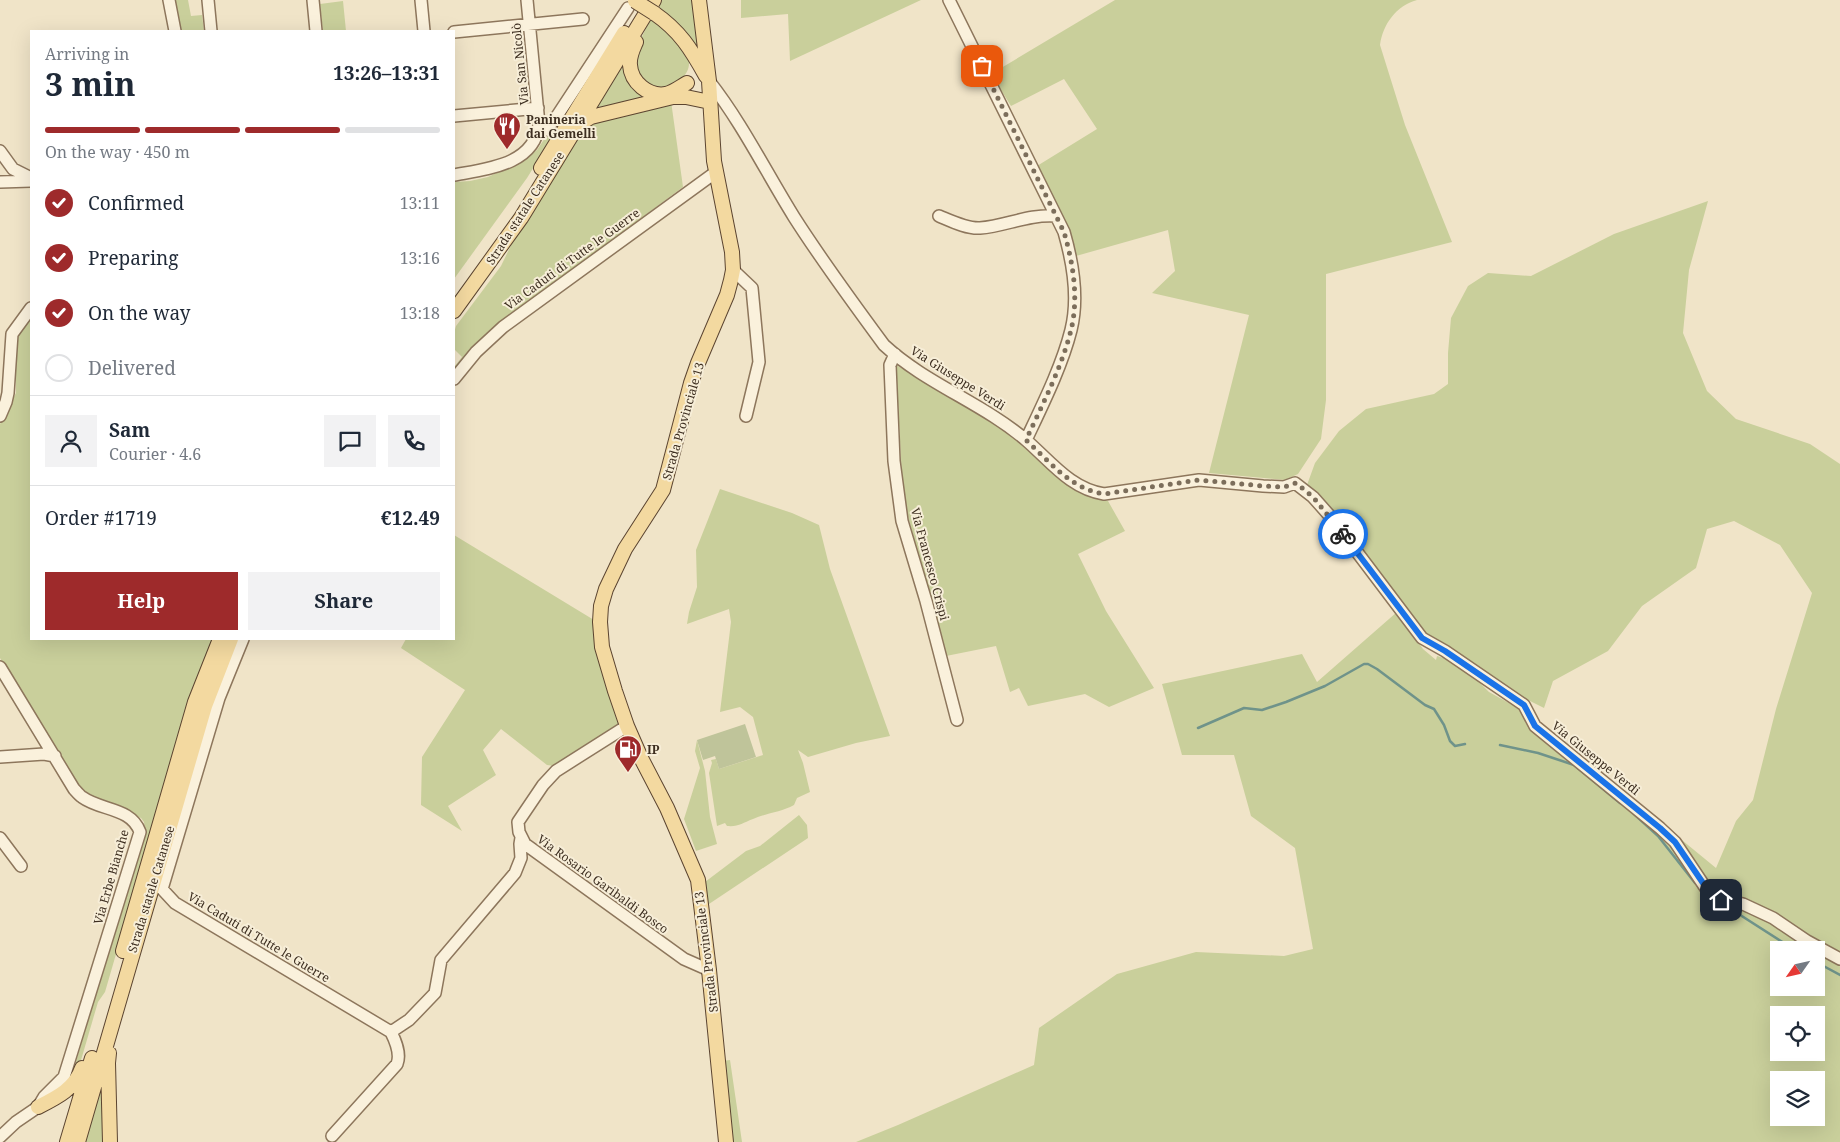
<!DOCTYPE html>
<html lang="en">
<head>
<meta charset="utf-8">
<style>
  body { margin:0; font-family:"Noto Serif",serif; background:#f2f2f3; color:#1f2937; height:100vh; display:flex; flex-direction:column; font-size:19px; white-space:nowrap }
  * { box-sizing:border-box; margin:0 }
  p { font-size:16px; color:#747a83 }
  .icon { flex:none; width:28px; height:28px; fill:none; stroke:currentColor; stroke-width:2; stroke-linecap:round; stroke-linejoin:round }
  .map { position:relative; flex:1; overflow:hidden }
  .side { position:absolute; left:30px; top:30px; width:425px; height:610px; display:flex; flex-direction:column; background:#fff; border-radius:0px; box-shadow:0 5px 20px #0002 }
  .side>* { flex:none }
  .needle { width:32px; rotate:236deg }
  .fabs { position:absolute; left:1770px; top:941px; display:grid; gap:10px }
  .fabs a { display:grid; place-items:center; width:55px; height:55px; border-radius:0px; background:#fff; box-shadow:0 5px 20px #0002; font-size:25px }
  .pin { position:absolute; display:grid; place-items:center; width:42px; height:42px; color:#fff; margin:-21px; border-radius:10px; box-shadow:0 2px 8px #0006 }
  .courier { position:absolute; display:grid; place-items:center; width:50px; height:50px; margin:-25px; border:4px solid #1a73e8; border-radius:50%; background:#fff; color:#222; box-shadow:0 1px 6px #0007 }
  .summary em { font-style:normal; font-weight:700 }
  .summary div { display:flex; flex-direction:column-reverse }
  .summary { display:flex; align-items:center; justify-content:space-between; height:85px; padding:0 15px }
  h1 { font-size:32px; font-weight:700; line-height:38px }
  .bar { display:grid; grid-template-columns:repeat(4,1fr); gap:8px 5px; align-content:center; height:60px; padding:0 15px }
  .bar i { height:6px; border-radius:4px; background:#e0e1e3 }
  .bar .current { background:#9e2a2b }
  .bar p { grid-column:span 4 }
  .line { display:flex; align-items:center; gap:12px; padding:0 15px; border-top:1px solid #e0e1e3 }
  .line div { flex:1 }
  .round { display:grid; place-items:center; flex:none; width:52px; height:52px; border-radius:0px; background:#f2f2f3 }
  ol { padding:0 15px; list-style:none }
  li { display:flex; align-items:center; gap:15px; height:55px }
  li p { margin-inline-start:auto }
  li .icon { padding:5px; border-radius:50%; background:#9e2a2b; color:#fff; stroke-width:4 }
  li:last-child { color:#747a83 }
  li i { width:28px; height:28px; border:2px solid #e0e1e3; border-radius:50% }
  .primary-button { display:flex; gap:10px; margin-top:auto; padding:10px 15px }
  .primary-button a { flex:1; height:58px; border-radius:0px; background:#9e2a2b; color:#fff; font-size:20px; font-weight:700; line-height:58px; text-align:center }
  .primary-button a+a { background:#f2f2f3; color:#1f2937 }
  .map>svg:first-child { display:block }
  .green { fill:#c9cf9b; fill-rule:evenodd }
  .cemetery { fill:#bfc49a }
  .lines { fill:none; stroke-linecap:round; stroke-linejoin:round }
  .stream { stroke:#6f938a; stroke-width:2.5 }
  .minor-casing { stroke:#8d765c; stroke-width:14 }
  .major-casing { stroke:#5b4430; stroke-width:16 }
  .minor { stroke:#faf1dc; stroke-width:11 }
  .major { stroke:#f3d9a0; stroke-width:14 }
  .major-bridge-casing { stroke:#5b4430; stroke-width:16; stroke-linecap:butt }
  .major-bridge { stroke:#f3d9a0; stroke-width:14 }
  .done { stroke:#7c6e5b; stroke-width:5; stroke-dasharray:0 9 }
  .route { stroke:#1a73e8; stroke-width:6 }
  .labels { text-anchor:middle; dominant-baseline:central; stroke-width:4; stroke-linejoin:round; paint-order:stroke }
  .street-label { font-size:12px; fill:#3d2e20; stroke:#f7eed8 }
  .poi-label { font-size:12px; font-weight:bold; fill:#3d2e20; stroke:#f7eed8; text-anchor:start }
</style>
</head>
<body>
<div class="map">
<svg width="1840" height="1142" viewBox="0 0 1840 1142">
  <rect width="100%" height="100%" fill="#f0e4c8"/>
  <path class="green" d="M174,0H188L191,16L202,15L204,31H179Z
    M662,0H694L703,62L657,8Z
    M741,0H921L790,61L788,14L741,18Z
    M1115,0H1417C1396,6 1383,24 1380,45L1405,125L1452,242L1326,274V400L1321,439L1298,474L1285,480L1209,473L1249,315L1152,293L1175,271L1168,230L1076,256L1069,231L1037,166L1097,129L1064,79L1011,106L991,74Z
    M343,1L346,31H323L320,4Z
    M651,18C661,23 667,30 675,39C679,43 685,49 687,54C695,72 678,84 664,91L639,81L634,53Z
    M628,55L651,95L593,113Z
    M671,101L683,187L486,334L454,373V367L462,357L454,349V333L456,326L501,266L515,237L583,129L587,125Z
    M557,120L561,123L527,178L454,279V182L470,181L488,177L511,166L537,150Z
    M1708,201L1689,270L1683,333L1707,391L1736,419L1810,444L1840,464V1142H856L898,1125L1034,1065L1039,1028L1117,974L1196,952L1284,956L1313,949L1295,848L1251,816L1234,755H1182L1162,684L1302,654L1317,682L1397,612L1423,649L1436,660L1437,656L1447,659L1478,681L1489,692L1518,708L1538,722L1716,868L1736,821L1753,800L1776,709L1812,593L1780,545L1734,521L1707,529L1696,568L1642,606L1608,651L1553,681L1544,708L1500,686L1424,636L1382,576L1307,485L1315,463L1339,431L1366,409L1434,394L1448,384V353L1451,318L1468,286L1488,273L1531,276L1614,234ZM1779,950H1816V988H1779ZM1779,1015H1816V1052H1779ZM1779,1080H1816V1118H1779Z
    M31,315V639H214L182,727L105,992L98,1002L79,1067L69,1085L145,829L144,822L141,818L86,795L77,786L57,748L19,691L0,658V424L16,393V383L13,369L17,336Z
    M896,365L971,406L1015,439L1071,488L1091,497L1108,501L1125,531L1078,554L1106,611L1154,688L1109,707L1085,694L1028,706L1019,688L1010,692L996,646L946,656L903,498Z
    M720,489L792,513L819,525L830,569L890,736L856,743L808,757L798,750L803,763L810,792L797,798L794,805C781,812 767,813 753,819C742,823 739,827 727,826L725,823L717,826L709,773L712,763L711,760L716,759L719,769L763,755L753,717L740,707L720,712L731,622L729,609L687,624L689,612L697,587L696,550Z
    M454,535L594,620L621,721L619,728L555,766L547,765L501,729L483,750L496,775L448,806L462,831L421,805L422,757L465,690L401,648L406,639H454Z
    M697,740L705,771L710,817L717,844L696,851L684,819L700,768L695,751Z
    M799,815L807,825L808,838L709,904L705,882L746,851L760,846Z
    M730,1060L742,1142H731L721,1061Z
    M105,1072L106,1142H84Z"/>
  <path class="cemetery" d="M745,724L756,757L719,769L715,756L703,760L697,740Z"/>
  <g class="lines">
    <path class="stream" d="M1198,728L1244,708L1262,710L1286,702L1325,686L1364,664H1368L1377,669L1425,705L1434,709L1444,725L1450,741L1455,746L1465,744
      M1500,745L1538,753L1574,765L1620,803
      M1634,814L1658,836L1695,883
      M1723,904L1795,950
      M1816,962L1840,975"/>
    <g class="minor-casing">
      <path id="minor" d="M169,0L175,31
        M208,0L211,31
        M313,0L316,31
        M421,0L424,31
        M949,0L1064,232C1073,263 1079,298 1071,330C1062,366 1042,406 1026,440
        M454,32L583,19
        M709,81C742,123 766,172 794,217C822,261 853,303 884,345C926,384 983,403 1027,441C1051,462 1071,489 1104,494L1199,480L1263,486L1284,487L1295,483L1313,497L1329,515L1422,638L1445,651L1524,705L1535,726L1660,828L1675,842L1705,887L1721,899L1743,904L1773,918L1807,941L1840,959
        M454,116L538,108
        M539,132L546,130L557,116L628,8
        M0,151L13,169L31,178
        M454,175C486,169 535,165 539,124L527,0
        M0,182L31,181
        M939,216C951,221 967,229 980,228C1006,226 1028,214 1056,216
        M733,270L752,288L759,362L746,416
        M895,354L890,365L894,461L902,521L926,601L957,720
        M454,379L476,352L503,327L716,172
        M0,416L6,402L8,393L12,334L31,308
        M243,639L219,698L162,889L175,903L391,1032
        M0,667L74,789C76,791 79,795 82,797C101,811 131,807 140,832L64,1077L44,1097L38,1107L16,1122L0,1137
        M627,726L556,771L543,785L518,822L519,832L525,844L684,959L709,970
        M0,757L44,754L55,756
        M0,838L21,866
        M391,1032L409,1020L435,993L441,960L515,873L521,858L520,844L521,838
        M332,1136L397,1064C401,1054 396,1042 391,1032"/>
    </g>
    <g class="major-casing">
      <path id="major" d="M699,0L709,81L714,161L732,252L733,270L731,280L727,295L698,363L691,383L663,490L625,549L606,589L601,606L600,622L602,647L615,691L627,726L641,758L667,808L698,880L709,970L726,1142
        M654,13C680,31 691,49 706,76
        M636,42C633,49 629,56 630,65C631,82 648,97 666,94C674,92 680,87 687,83
        M581,123L591,117L673,97H686L710,102
        M541,168L624,33
        M454,311L521,218L654,0
        M123,951L195,702L220,639
        M109,1053L108,1063L110,1142
        M38,1107C56,1098 75,1089 82,1068
        M67,1142L92,1058
        M78,1142L205,706L231,639"/>
    </g>
    <use href="#minor" class="minor"/>
    <use href="#major" class="major"/>
    <g class="major-bridge-casing">
      <path id="major-bridge" d="M635,1L654,13"/>
    </g>
    <use href="#major-bridge" class="major-bridge"/>
  </g>
  <g class="lines">
    <path class="done" d="M982,66L1064,232C1073,263 1079,298 1071,330C1062,367 1042,405 1026,440C1050,462 1071,489 1104,494L1199,480L1263,486L1284,487L1296,483L1313,497L1343,534"/>
    <path class="route" d="M1343,534L1422,638L1445,651L1524,705L1535,726L1660,828L1675,842L1705,886L1721,900"/>
  </g>
  <defs>
    <g id="restaurant-pin" transform="scale(1.4375)"><path d="M0 17L-7.5 6A9.5 9.5 0 1 1 7.5 6Z" fill="#9e2a2b" stroke="#f7eed8"/><path d="M-5-6h1v4h1v-4h1v4h1v-4h1v5L-1.5 .5V6h-2V.5L-5-1ZM5-6V6H3V1.5H1.5Q1.5-4 5-6Z" fill="#fff"/></g>
    <g id="fuel-pin" transform="scale(1.4375)"><path d="M0 17L-7.5 6A9.5 9.5 0 1 1 7.5 6Z" fill="#9e2a2b" stroke="#f7eed8"/><path d="M-5.5-6h7V0h2V4h1.3V-2.5L3-4.5l.8-.8L6-3V5H2.5V1h-1V6h-7ZM-4.2-4.7v3.2H.2V-4.7Z" fill="#fff"/></g>
  </defs>
  <g fill-rule="evenodd">
    <use href="#restaurant-pin" x="507" y="126"/>
    <use href="#fuel-pin" x="628" y="749"/>
  </g>
  <g class="labels">
    <g class="street-label">
      <text transform="translate(520 64) rotate(-96)">Via San Nicolò</text>
      <text transform="translate(525 208) rotate(-57)">Strada statale Catanese</text>
      <text transform="translate(572 259) rotate(-36)">Via Caduti di Tutte le Guerre</text>
      <text transform="translate(958 378) rotate(32)">Via Giuseppe Verdi</text>
      <text transform="translate(683 421) rotate(-74)">Strada Provinciale 13</text>
      <text transform="translate(930 564) rotate(75)">Via Francesco Crispi</text>
      <text transform="translate(1596 758) rotate(39)">Via Giuseppe Verdi</text>
      <text transform="translate(111 877) rotate(-74)">Via Erbe Bianche</text>
      <text transform="translate(603 884) rotate(36)">Via Rosario Garibaldi Bosco</text>
      <text transform="translate(151 889) rotate(-73)">Strada statale Catanese</text>
      <text transform="translate(259 937) rotate(31)">Via Caduti di Tutte le Guerre</text>
      <text transform="translate(706 952) rotate(-97)">Strada Provinciale 13</text>
    </g>
    <g class="poi-label">
      <text x="526" y="119">Panineria<tspan x="526" dy="14">dai Gemelli</tspan></text>
      <text x="647" y="749">IP</text>
    </g>
  </g>
</svg>
<div class="fabs">
<a><svg class="needle" viewBox="-14 -14 28 28"><path d="M0-13l5 13h-10z" fill="#e53935"/><path d="M0 13l5-13h-10z" fill="#747a83"/></svg></a>
<a><svg class="icon" aria-label="locate" viewBox="0 0 24 24"><circle cx="12" cy="12" r="6"/><path d="M12 2v4M12 18v4M2 12h4M18 12h4"/></svg></a>
<a><svg class="icon" aria-label="layers" viewBox="0 0 24 24"><path d="M12 4l9 5-9 5-9-5zM3 14l9 5 9-5"/></svg></a>
</div>
<div class="pin" style="left:982px;top:66px;background:#ea580c"><svg class="icon" aria-label="bag" viewBox="0 0 24 24"><path d="M5 8h14l-1 12H6zM9 8a3 3 0 0 1 6 0"/></svg></div>
<div class="pin" style="left:1721px;top:900px;background:#1f2937"><svg class="icon" aria-label="home" viewBox="0 0 24 24"><path d="M3 11l9-7 9 7M6 9v11h12V9"/></svg></div>
<div class="courier" style="left:1343px;top:534px"><svg class="icon" aria-label="bike" viewBox="0 0 24 24"><circle cx="6" cy="16" r="4"/><circle cx="18" cy="16" r="4"/><path d="M6 16l4-8h5l3 8M10 8l3 8H6M13 5h3"/></svg></div>
<section class="side">
<div class="summary"><div><h1>3 min</h1><p>Arriving in</p></div><em>13:26–13:31</em></div>
<div class="bar"><i class="current"></i><i class="current"></i><i class="current"></i><i></i><p>On the way · 450 m</p></div>
<ol>
<li><svg class="icon" aria-label="check" viewBox="0 0 24 24"><path d="M5 12l5 5 9-10"/></svg>Confirmed<p>13:11</p></li>
<li><svg class="icon" aria-label="check" viewBox="0 0 24 24"><path d="M5 12l5 5 9-10"/></svg>Preparing<p>13:16</p></li>
<li><svg class="icon" aria-label="check" viewBox="0 0 24 24"><path d="M5 12l5 5 9-10"/></svg>On the way<p>13:18</p></li>
<li><i></i>Delivered</li>
</ol>
<div class="line" style="height:90px"><a class="round"><svg class="icon" aria-label="person" viewBox="0 0 24 24"><circle cx="12" cy="8" r="4"/><path d="M4 21q1-7 8-7t8 7"/></svg></a><div><b>Sam</b><p>Courier · 4.6</p></div><a class="round"><svg class="icon" aria-label="chat" viewBox="0 0 24 24"><path d="M4 5h16v11H9l-5 4z"/></svg></a><a class="round"><svg class="icon" aria-label="phone" viewBox="0 0 24 24"><path d="M5 4h4l2 5-3 2q2 4 5 5l2-3 5 2v4C11 20 4 13 5 4z"/></svg></a></div>
<div class="line" style="height:65px"><div>Order #1719</div><b>€12.49</b></div>
<div class="primary-button"><a>Help</a><a>Share</a></div>
</section>
</div>
</body>
</html>
